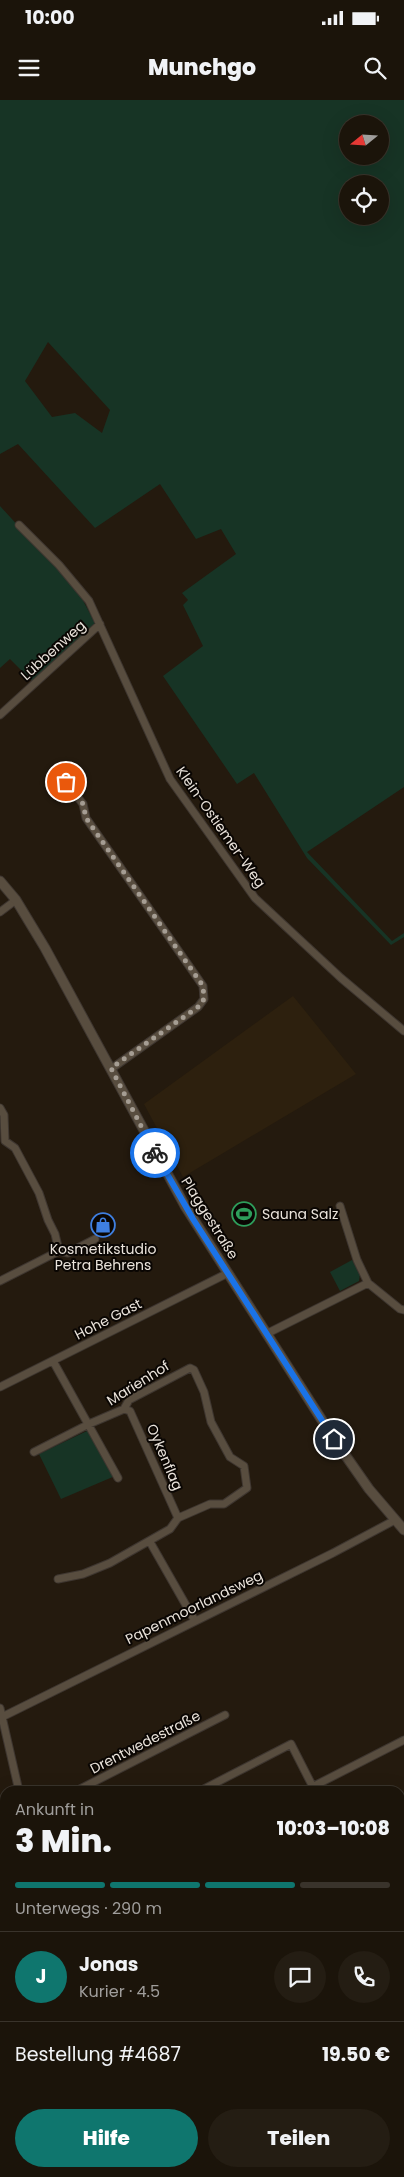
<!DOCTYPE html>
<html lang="de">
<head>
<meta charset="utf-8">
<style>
  body { margin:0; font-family:Poppins,sans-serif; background:#241d13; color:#f1f3f6; height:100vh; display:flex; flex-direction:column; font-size:19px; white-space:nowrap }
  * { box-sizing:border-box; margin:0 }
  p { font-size:16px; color:#a09e9c }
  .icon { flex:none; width:28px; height:28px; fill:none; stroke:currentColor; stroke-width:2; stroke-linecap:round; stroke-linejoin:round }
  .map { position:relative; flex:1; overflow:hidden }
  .sheet { position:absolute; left:0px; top:1686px; width:405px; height:391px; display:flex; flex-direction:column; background:#1b140a; border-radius:15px 15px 0 0; box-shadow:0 5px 20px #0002,0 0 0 1px #39332b }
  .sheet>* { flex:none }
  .needle { width:32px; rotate:252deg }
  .fabs { position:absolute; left:339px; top:15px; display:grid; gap:10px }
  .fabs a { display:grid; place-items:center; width:50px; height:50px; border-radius:50%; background:#1b140a; box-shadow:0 5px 20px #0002,0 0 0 1px #39332b; font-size:25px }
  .pin { position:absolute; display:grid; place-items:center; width:42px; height:42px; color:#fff; margin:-21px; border:2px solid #fff; border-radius:50%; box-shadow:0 1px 5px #0007 }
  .courier { position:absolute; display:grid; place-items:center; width:50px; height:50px; margin:-25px; border:4px solid #1a73e8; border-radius:50%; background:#fff; color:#222; box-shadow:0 1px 6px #0007 }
  .head em { font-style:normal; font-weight:800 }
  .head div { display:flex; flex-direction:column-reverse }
  .head { display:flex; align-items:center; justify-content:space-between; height:85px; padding:0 15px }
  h1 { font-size:32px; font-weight:800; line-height:38px }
  .bar { display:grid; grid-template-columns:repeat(4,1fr); gap:8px 5px; align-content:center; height:60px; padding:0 15px }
  .bar i { height:6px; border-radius:4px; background:#39332b }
  .bar .on { background:#0f766e }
  .bar p { grid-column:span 4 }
  .line { display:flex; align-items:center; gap:12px; padding:0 15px; border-top:1px solid #39332b }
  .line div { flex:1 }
  .round { display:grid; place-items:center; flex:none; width:52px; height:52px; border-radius:26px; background:#241d13 }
  .cta { display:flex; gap:10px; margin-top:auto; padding:10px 15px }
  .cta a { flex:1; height:58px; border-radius:30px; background:#0f766e; color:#fff; font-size:20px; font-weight:800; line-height:58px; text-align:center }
  .cta a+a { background:#241d13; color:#f1f3f6 }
  .status { display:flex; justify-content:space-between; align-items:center; height:35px; padding:0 25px; background:#1b140a; direction:ltr }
  .status svg { height:14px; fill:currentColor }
  header { display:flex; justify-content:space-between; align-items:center; height:65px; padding:0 15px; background:#1b140a; font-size:22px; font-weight:800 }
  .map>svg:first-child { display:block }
  .built { fill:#2d200e }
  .green { fill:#173425; fill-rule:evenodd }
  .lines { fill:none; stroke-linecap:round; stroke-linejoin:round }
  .minor-casing { stroke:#3e3630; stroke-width:9 }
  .tertiary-casing { stroke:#3e3630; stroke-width:11 }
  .minor { stroke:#584d3f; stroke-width:7 }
  .tertiary { stroke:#584d3f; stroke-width:9 }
  .done { stroke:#a59d93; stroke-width:5; stroke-dasharray:0 9 }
  .route { stroke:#1a73e8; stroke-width:6 }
  .labels { text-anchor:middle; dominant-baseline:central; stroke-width:4; stroke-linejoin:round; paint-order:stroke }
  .street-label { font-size:14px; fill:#eae3db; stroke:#0a0603 }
  .poi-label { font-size:14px; fill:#eae3db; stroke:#0a0603; text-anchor:start }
</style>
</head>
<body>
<div class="status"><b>10:00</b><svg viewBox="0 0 49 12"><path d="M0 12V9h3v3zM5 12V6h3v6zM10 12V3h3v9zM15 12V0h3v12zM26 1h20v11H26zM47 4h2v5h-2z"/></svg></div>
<header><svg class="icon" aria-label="menu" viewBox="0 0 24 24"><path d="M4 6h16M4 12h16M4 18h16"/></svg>Munchgo<svg class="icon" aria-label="search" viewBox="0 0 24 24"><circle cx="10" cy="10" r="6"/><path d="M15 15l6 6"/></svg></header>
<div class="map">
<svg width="404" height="2077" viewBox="0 0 404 2077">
  <rect width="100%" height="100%" fill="#241a0e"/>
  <path class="built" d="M293,896L356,974L183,1077L144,1004Z"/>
  <path class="green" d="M0,0H404V687L307,752L392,841L404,833V837L391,845L307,758L254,673L237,684L163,576L203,546L183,505L188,500L182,493L236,454L221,429L196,439L160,384L95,428L18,344L0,354ZM348,24H380V56H348ZM348,84H380V116H348ZM48,242L110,310L102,333L75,313L52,317L25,281Z
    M0,406L78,491L95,523L32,581L10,559L0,568Z
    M352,1160L360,1174L359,1181L340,1191L330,1172Z
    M89,1330L115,1376L61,1399L39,1354Z"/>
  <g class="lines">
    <g class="minor-casing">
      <path id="minor" d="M19,425L59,465L89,501L170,679L255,798L341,878L404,931
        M0,615L100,524
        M57,671L83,704L86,718L203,886L204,899L198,907L111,969
        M0,812L16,800
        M0,1008L4,1015L5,1041L15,1048L39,1093L48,1120L55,1134L59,1151L0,1181
        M340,1106L357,1160L368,1183
        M59,1151L68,1153L95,1139
        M266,1234L368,1183L400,1209L404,1210
        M53,1261L118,1378
        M0,1287L228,1173
        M124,1309L130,1311L178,1418
        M34,1352L89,1324L124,1309L129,1300L190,1268L194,1270L204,1292L211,1322L230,1357L244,1366L247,1388L224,1404H210L178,1418L170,1429L110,1463L83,1474L58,1479
        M150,1442L195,1521
        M0,1608L19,1691
        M0,1618L333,1453L395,1420
        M312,1687L404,1640
        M76,1691L225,1615
        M200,1691L291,1644L315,1691
        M0,1727L5,1725
        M0,1896L5,1894
        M400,2011L404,2008
        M0,2072H5
        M255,2072L256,2077
        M357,2072L359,2077
        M326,2077L332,2072"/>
    </g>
    <g class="tertiary-casing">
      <path id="tertiary" d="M0,781L16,800L45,848L185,1106L334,1339L369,1389L404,1430
        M400,1925L404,1924
        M0,2001L5,1999
        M55,2077L56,2072"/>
    </g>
    <use href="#minor" class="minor"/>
    <use href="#tertiary" class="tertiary"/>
  </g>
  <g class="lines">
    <path class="done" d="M66,682L83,704L86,718L203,886L204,899L198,907L111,968L155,1053"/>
    <path class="route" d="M155,1053L193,1119L334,1339"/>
  </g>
  <defs>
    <g id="stadium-ring" transform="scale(1.25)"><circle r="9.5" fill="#0a0603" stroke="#2e9e5b" stroke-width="1.5"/><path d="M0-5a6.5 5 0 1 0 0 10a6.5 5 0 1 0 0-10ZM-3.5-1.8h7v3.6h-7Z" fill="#2e9e5b"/></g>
    <g id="shop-ring" transform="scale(1.25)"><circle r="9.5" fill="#0a0603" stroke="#3f7fe0" stroke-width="1.5"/><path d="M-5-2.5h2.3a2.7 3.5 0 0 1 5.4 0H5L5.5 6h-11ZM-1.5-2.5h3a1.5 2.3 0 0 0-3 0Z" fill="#3f7fe0"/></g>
  </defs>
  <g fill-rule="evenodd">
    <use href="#stadium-ring" x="244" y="1114"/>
    <use href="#shop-ring" x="103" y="1125"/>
  </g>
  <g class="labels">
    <g class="street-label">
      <text transform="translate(53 550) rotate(-42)">Lübbenweg</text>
      <text transform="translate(221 727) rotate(55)">Klein-Ostiemer-Weg</text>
      <text transform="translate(210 1118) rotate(58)">Plaggestraße</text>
      <text transform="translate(108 1219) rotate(-27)">Hohe Gast</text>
      <text transform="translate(138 1283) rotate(-32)">Marienhof</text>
      <text transform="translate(165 1357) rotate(67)">Oykenflag</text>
      <text transform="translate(194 1507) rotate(-26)">Papenmoorlandsweg</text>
      <text transform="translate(145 1642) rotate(-27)">Drentwedestraße</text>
    </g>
    <g class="poi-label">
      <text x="262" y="1114">Sauna Salz</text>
      <text x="103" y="1149" text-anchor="middle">Kosmetikstudio<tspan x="103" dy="16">Petra Behrens</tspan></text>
    </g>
  </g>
</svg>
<div class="fabs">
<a><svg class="needle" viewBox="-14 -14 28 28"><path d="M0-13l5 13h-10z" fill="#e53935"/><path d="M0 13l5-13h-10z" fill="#a09e9c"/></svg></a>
<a><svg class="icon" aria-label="locate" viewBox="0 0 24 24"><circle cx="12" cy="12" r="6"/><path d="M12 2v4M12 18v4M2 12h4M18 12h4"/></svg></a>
</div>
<div class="pin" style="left:66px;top:682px;background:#ea580c"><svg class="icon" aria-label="bag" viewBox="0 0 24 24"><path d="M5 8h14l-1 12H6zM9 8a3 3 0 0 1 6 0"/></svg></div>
<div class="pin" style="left:334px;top:1339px;background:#1f2937"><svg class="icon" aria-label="home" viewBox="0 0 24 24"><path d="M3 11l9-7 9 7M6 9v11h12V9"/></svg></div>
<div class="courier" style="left:155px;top:1053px"><svg class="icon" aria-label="bike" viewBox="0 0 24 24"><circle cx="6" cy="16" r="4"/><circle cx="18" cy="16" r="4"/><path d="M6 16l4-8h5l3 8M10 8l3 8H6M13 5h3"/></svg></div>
<section class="sheet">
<div class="head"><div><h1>3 Min.</h1><p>Ankunft in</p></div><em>10:03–10:08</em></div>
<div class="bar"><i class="on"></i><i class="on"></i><i class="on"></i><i></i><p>Unterwegs · 290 m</p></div>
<div class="line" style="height:90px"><b class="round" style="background:#0f766e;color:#fff">J</b><div><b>Jonas</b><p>Kurier · 4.5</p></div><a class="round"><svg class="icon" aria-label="chat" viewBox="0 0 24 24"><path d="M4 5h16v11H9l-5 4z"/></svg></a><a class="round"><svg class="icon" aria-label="phone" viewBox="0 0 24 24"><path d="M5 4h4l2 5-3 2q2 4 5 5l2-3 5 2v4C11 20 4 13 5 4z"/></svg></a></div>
<div class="line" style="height:65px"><div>Bestellung #4687</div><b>19.50 €</b></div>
<div class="cta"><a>Hilfe</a><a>Teilen</a></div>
</section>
</div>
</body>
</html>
